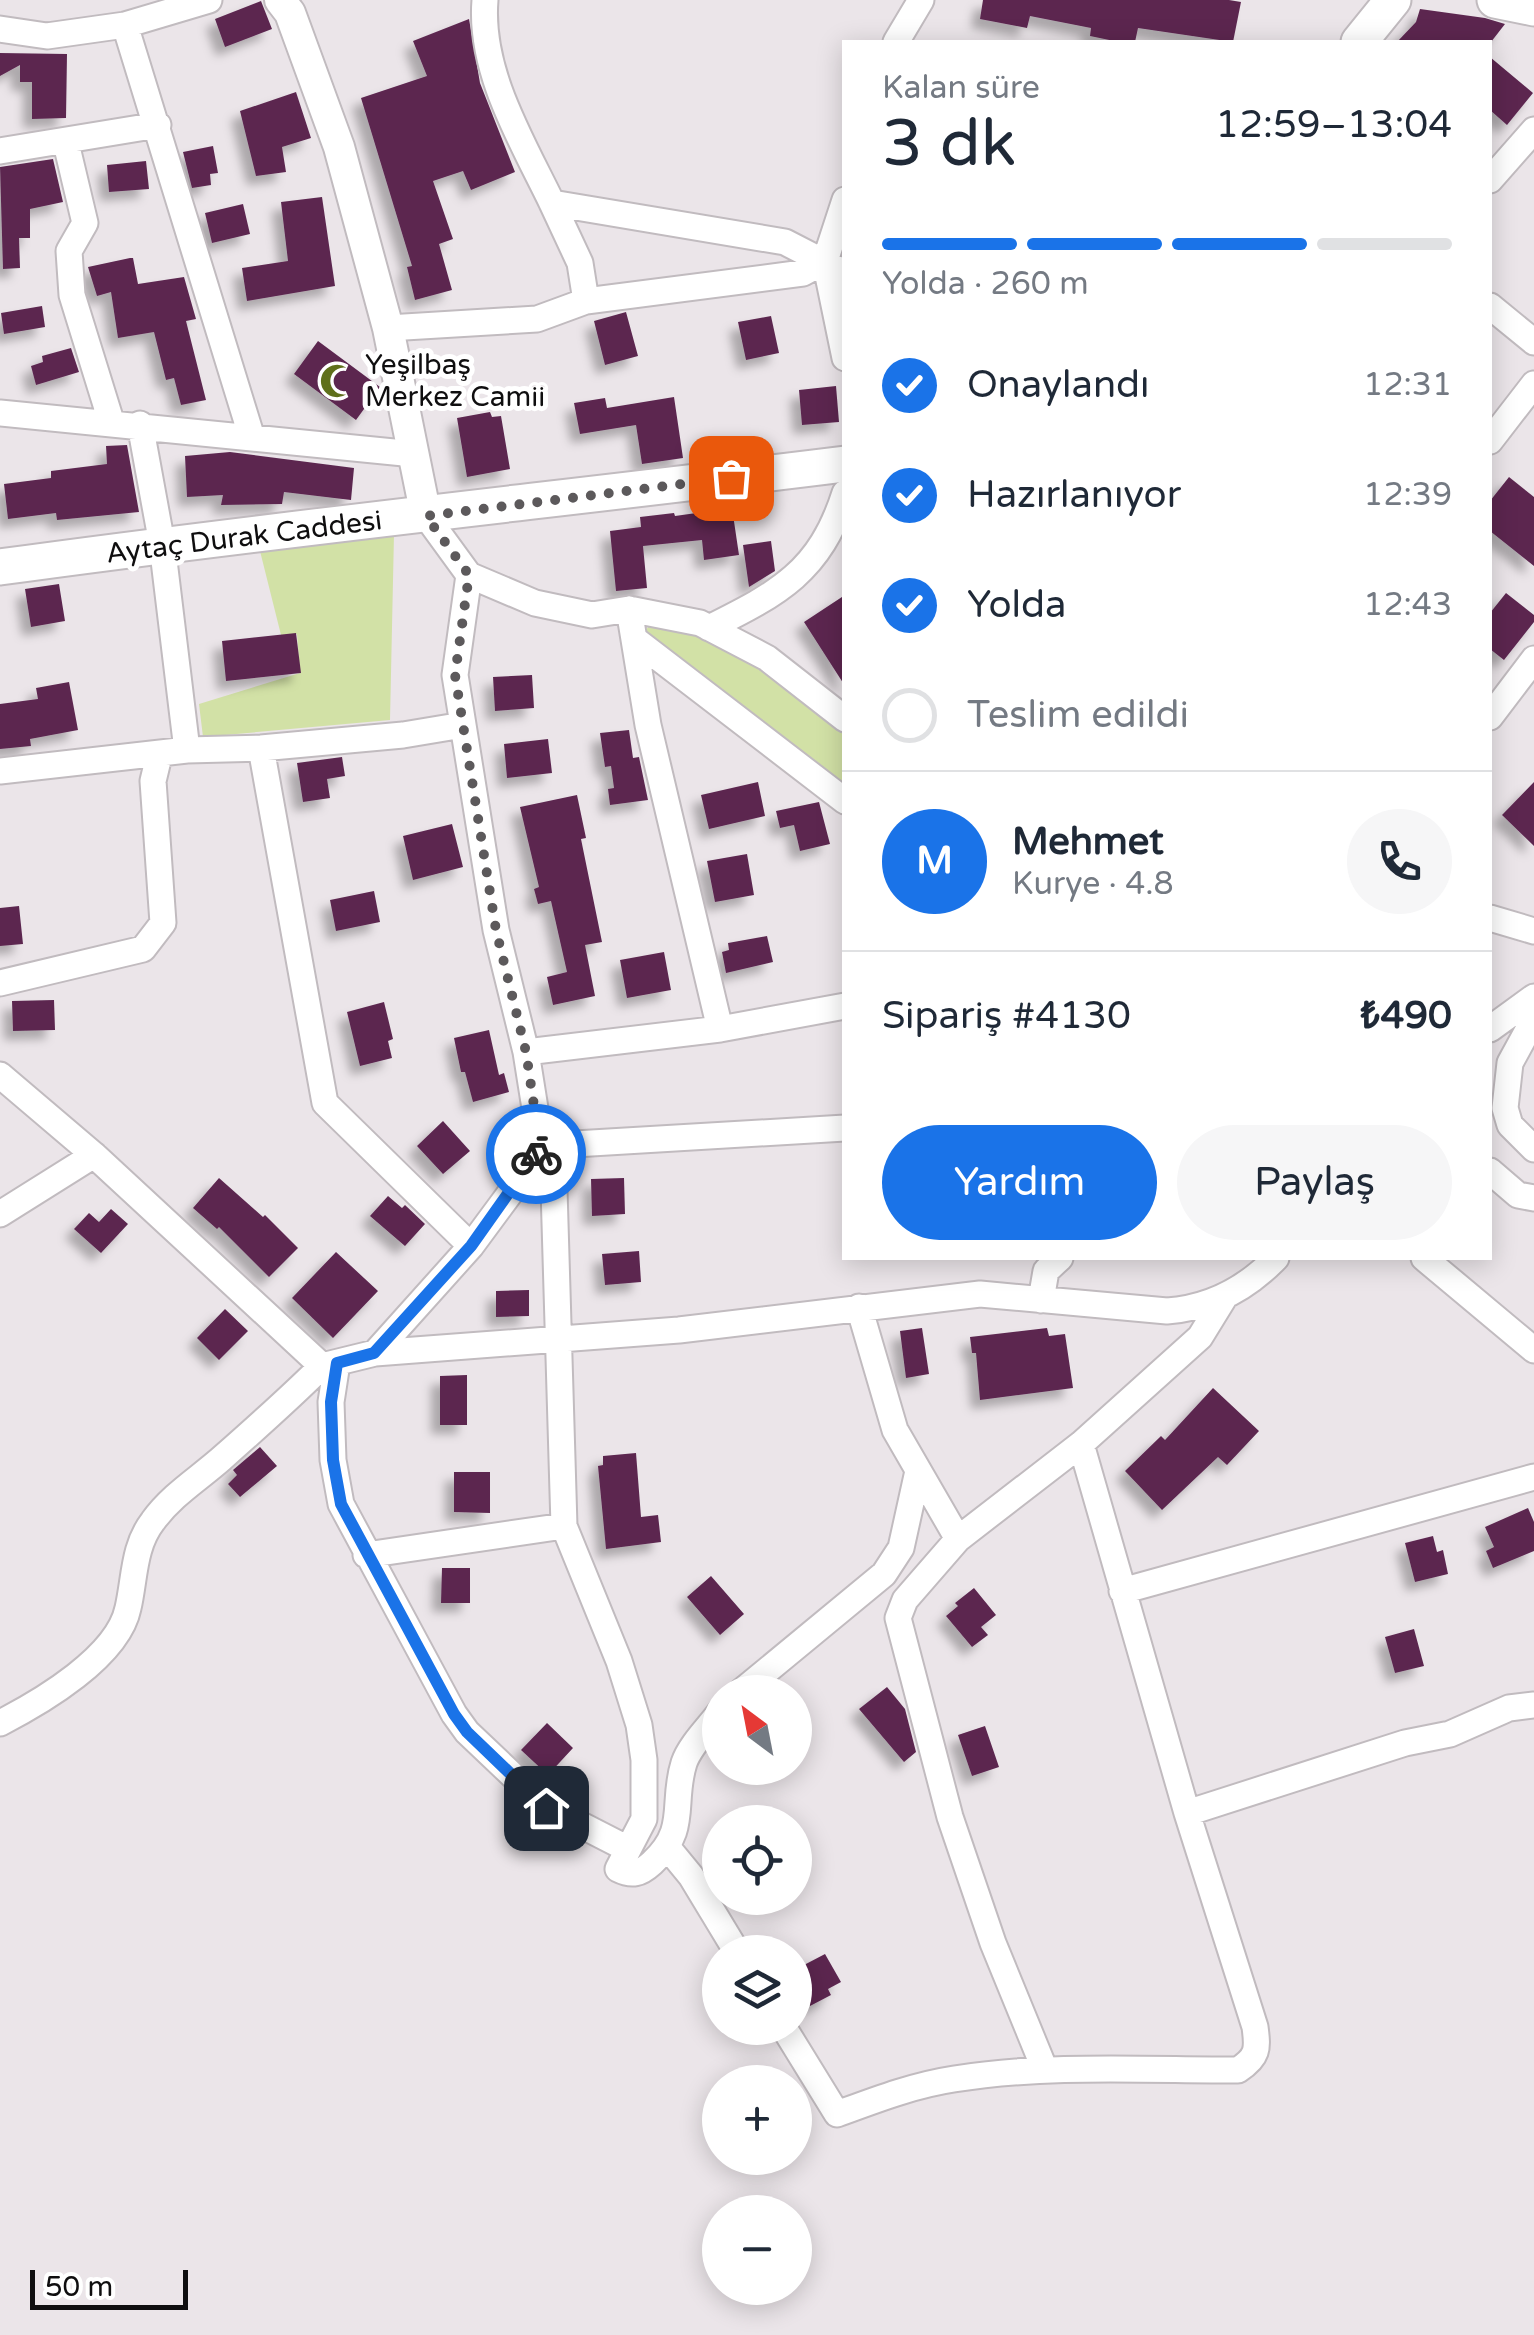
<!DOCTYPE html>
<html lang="tr">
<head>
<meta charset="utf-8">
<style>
  body { margin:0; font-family:"Varela Round",sans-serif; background:#f6f6f7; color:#1f2937; height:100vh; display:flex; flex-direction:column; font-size:38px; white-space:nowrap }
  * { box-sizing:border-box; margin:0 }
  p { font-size:32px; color:#747a83 }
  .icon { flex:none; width:55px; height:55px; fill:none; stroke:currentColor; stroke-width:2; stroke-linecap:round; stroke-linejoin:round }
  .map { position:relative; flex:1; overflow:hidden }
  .details { position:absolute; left:842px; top:40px; width:650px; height:1220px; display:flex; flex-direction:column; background:#fff; border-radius:0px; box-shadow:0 5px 25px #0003 }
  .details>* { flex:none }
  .needle { width:65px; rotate:328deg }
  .fabs { position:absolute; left:702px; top:1675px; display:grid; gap:20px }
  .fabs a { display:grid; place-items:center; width:110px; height:110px; border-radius:50%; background:#fff; box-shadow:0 5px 25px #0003; font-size:50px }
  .scale { position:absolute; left:30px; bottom:25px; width:158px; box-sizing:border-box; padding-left:10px; border:5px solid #0f0e0f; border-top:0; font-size:28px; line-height:35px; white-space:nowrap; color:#0f0e0f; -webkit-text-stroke:8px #fff; paint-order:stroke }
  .pin { position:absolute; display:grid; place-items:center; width:85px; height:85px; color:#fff; margin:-42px; border-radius:20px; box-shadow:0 5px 15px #0006 }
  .courier { position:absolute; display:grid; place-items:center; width:100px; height:100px; margin:-50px; border:8px solid #1a73e8; border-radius:50%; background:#fff; color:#222; box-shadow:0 2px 12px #0007 }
  .overview em { font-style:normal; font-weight:600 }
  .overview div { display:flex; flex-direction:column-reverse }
  .overview { display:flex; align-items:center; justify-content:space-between; height:170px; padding:0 40px }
  h1 { font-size:65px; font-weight:600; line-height:75px }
  .bar { display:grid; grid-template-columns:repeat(4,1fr); gap:15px 10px; align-content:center; height:120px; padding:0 40px }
  .bar i { height:12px; border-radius:8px; background:#e0e1e3 }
  .bar .active { background:#1a73e8 }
  .bar p { grid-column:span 4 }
  .line { display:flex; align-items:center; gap:25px; padding:0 40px; border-top:2px solid #e0e1e3 }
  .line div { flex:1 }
  .round { display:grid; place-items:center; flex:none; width:105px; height:105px; border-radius:52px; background:#f6f6f7 }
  ol { padding:0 40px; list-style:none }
  li { display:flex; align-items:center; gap:30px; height:110px }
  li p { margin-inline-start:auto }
  li .icon { padding:10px; border-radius:50%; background:#1a73e8; color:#fff; stroke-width:4 }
  li:last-child { color:#747a83 }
  li i { width:55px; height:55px; border:5px solid #e0e1e3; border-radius:50% }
  .action { display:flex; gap:20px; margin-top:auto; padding:20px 40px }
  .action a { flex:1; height:115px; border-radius:60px; background:#1a73e8; color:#fff; font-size:40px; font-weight:600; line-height:115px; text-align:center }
  .action a+a { background:#f6f6f7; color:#1f2937 }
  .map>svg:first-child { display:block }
  .green { fill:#d2e1a6 }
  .building { fill:#5c2750; filter:url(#shadow) }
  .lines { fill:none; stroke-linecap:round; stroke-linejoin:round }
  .minor-casing { stroke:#c1bbbf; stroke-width:29 }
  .tertiary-casing { stroke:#c1bbbf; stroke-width:34 }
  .secondary-casing { stroke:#c1bbbf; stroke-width:39 }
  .minor { stroke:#fff; stroke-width:25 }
  .tertiary { stroke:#fff; stroke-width:30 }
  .secondary { stroke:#fff; stroke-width:35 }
  .done { stroke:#5c595b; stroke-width:10; stroke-dasharray:0 18 }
  .route { stroke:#1a73e8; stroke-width:12 }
  .labels { text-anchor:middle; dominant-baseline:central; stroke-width:10; stroke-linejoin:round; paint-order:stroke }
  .poi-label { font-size:28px; fill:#0f0e0f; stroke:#fff; text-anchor:start }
  .street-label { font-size:28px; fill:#0f0e0f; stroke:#fff }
</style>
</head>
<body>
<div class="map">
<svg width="1534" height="2335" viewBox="0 0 1534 2335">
  <defs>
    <filter id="shadow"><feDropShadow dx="-9" dy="9" stdDeviation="5" flood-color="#0004"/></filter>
  </defs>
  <rect width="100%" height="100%" fill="#ebe5e9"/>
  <path class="green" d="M394,534L390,720L203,737L199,704L300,673L297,634L281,635L259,547Z
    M650,625C733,634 782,678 845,727V794L644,632Z"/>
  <path class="building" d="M983,0H1229L1241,2L1233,42L1138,28L1135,42H1119L1090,36L1091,28L1030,16L1027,28L980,19Z
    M261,1L272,29L225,47L215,19Z
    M1420,9L1485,18L1505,24L1491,42H1397L1416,22Z
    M469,19L480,83L515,172L471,190L463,171L433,181L453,239L439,244L452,290L415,300L407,267L412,266L361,98L427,76L413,41Z
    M0,53L67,54L66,118L32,119V82H20V65L0,76Z
    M1490,57L1533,93L1507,125L1490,110Z
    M296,92L311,138L282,147L286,172L256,176L240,111Z
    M213,146L218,173L210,174L211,185L192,188L183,152Z
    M53,159L63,202L30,209V238H19L20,268L3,269L0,167Z
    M146,161L149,189L109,192L107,165Z
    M322,197L335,286L247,301L242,268L288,261L281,202Z
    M243,204L250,234L212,243L205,213Z
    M130,258H133L138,284L184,277L196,319L186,321L206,400L181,405L174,378L166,380L154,332L118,338L111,292L97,296L88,267Z
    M42,306L45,327L4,334L1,313Z
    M626,312L638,356L605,365L594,321Z
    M771,316L779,353L746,360L738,322Z
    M318,341L380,387L356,420L294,374Z
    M71,348L79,372L36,385L31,366L43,362L42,356Z
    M836,386L839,422L802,425L799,390Z
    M674,397L683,458L642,464L636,425L580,434L574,403L605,398L607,408Z
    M490,412L492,417L501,416L510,469L467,477L457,418Z
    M127,445L139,512L57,520L56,513L8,519L4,484L51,478V471L107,464L106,446Z
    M230,452L354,468L351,500L284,492L282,504L221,505L223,495L187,497L185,456Z
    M1509,477L1534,497V566L1490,531V501Z
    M732,508L739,555L704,560L702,540L643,546L647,588L616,591L610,531L641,527L640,517L674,513L675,516Z
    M771,541L775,571L749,587L743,545Z
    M59,584L65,621L31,627L25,589Z
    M1506,593L1534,615V622L1504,660L1490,649V613Z
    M845,595V686L804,622Z
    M296,633L301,673L226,681L222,641Z
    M532,675L534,708L495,711L493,677Z
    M69,682L78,730L30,739L31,746L0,749V704L38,699L36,688Z
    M629,730L633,758L639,757L648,800L610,805L608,789L614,788L611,766L605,767L600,733Z
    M548,739L552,773L507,778L504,744Z
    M342,757L345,776L327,779L330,798L303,802L297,763Z
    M758,782L765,816L709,829L701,795Z
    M1534,782V846L1502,815Z
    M577,795L586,838L581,839L602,942L585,945L595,996L553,1005L547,977L567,972L551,901L538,904L534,889L539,887L520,807Z
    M819,802L830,844L800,851L794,825L780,828L776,811Z
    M452,824L463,867L413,880L403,836Z
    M747,854L754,895L715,902L707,861Z
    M374,891L380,922L336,931L330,900Z
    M19,906L23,944L0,946V908Z
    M767,936L773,962L726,973L722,952L729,950L728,943Z
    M664,952L671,990L627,998L620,960Z
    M54,1000L55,1030L13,1031L12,1001Z
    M384,1002L393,1039L388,1041L392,1058L360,1066L347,1012Z
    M489,1030L499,1075L504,1073L509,1092L473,1102L465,1072H461L454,1038Z
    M443,1121L470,1151L443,1174L417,1146Z
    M219,1178L263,1217L265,1215L298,1248L269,1277L219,1227L217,1229L193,1208Z
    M624,1178L625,1214L592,1216L591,1179Z
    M388,1196L402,1208L405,1205L425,1224L405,1246L370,1216Z
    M111,1209L128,1224L101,1253L74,1229L89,1213L99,1222Z
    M639,1251L641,1282L605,1285L602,1254Z
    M336,1252L378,1291L333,1338L292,1298Z
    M529,1290V1316L496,1317V1291Z
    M225,1309L248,1331L219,1360L197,1338Z
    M922,1328L929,1374L906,1378L900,1331Z
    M1047,1328L1049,1336L1065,1334L1073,1388L980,1400L976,1353H972L970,1337Z
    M467,1375V1425H440V1376Z
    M1213,1388L1259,1431L1227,1465L1218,1457L1162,1510L1125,1471L1161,1436L1165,1440Z
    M260,1447L277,1466L240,1497L228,1484L237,1475L233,1470Z
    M636,1453L641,1517L658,1515L661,1542L606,1549L598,1466L603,1465V1456Z
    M454,1472H490V1513L454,1512Z
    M1528,1508L1534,1522V1551L1493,1568L1486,1551L1494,1547L1485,1527Z
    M1433,1536L1437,1552L1443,1550L1448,1574L1415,1582L1405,1543Z
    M442,1568H470V1603H441Z
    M711,1576L744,1614L720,1635L687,1597Z
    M974,1588L996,1615L981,1627L988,1635L972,1647L946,1616L958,1606L955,1603Z
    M1414,1629L1424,1666L1395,1673L1385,1637Z
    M887,1687L905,1709L916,1752L904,1762L859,1709Z
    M547,1723L573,1748L548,1775L521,1750Z
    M985,1726L999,1767L972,1776L958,1735Z
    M825,1954L841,1982L828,1989L831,1995L810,2006L795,1976L807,1970L804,1965Z"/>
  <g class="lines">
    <g class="minor-casing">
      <path id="minor" d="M485,0C479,71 522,141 552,203L785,242L845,273
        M125,25L252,438
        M0,29L47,36L125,25L209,0
        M896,42L921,0
        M66,143L85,223L69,251L72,295L111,421
        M0,151L158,125
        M1490,180L1534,130
        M845,200L825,261L845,358
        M552,203L580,263L586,301
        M1490,306L1534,342
        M388,328L537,319L586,301L803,273L825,261
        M0,413L414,454
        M140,424L162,544L187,750
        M1490,441L1534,384
        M426,516L469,575L535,603L592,615L629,609L700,623L767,658L845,719
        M629,609L648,725L720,1029
        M709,628C779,593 820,572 845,493
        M634,639L845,801
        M1490,717L1534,659
        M261,748L325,1103L471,1246
        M0,771L187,750L261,748L403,735L463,725
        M1490,918L1534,931
        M0,983L143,949L163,923L153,781L159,756
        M1534,1019L1510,1063L1505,1108L1510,1125L1534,1149
        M1490,1029L1534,997
        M526,1052L720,1029L845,1006
        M0,1075L94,1155L322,1366L375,1353L679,1330L980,1294L1167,1311C1210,1308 1246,1289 1276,1258
        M1490,1171L1518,1195L1534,1198
        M0,1214L94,1155
        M1424,1258L1534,1350
        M1041,1300L1046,1271L1060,1258
        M859,1307L895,1430L958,1539
        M375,1353L471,1246L519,1181L541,1146L526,1052L496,930L455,675L469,575
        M337,1363L331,1402L333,1460L341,1504L454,1714L467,1732L546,1807L628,1849
        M366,1555L564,1526
        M1122,1591L1534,1477
        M741,1692L884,1574L901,1548L918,1471
        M720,1712C709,1727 690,1745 684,1763C671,1804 689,1829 652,1863C640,1874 632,1876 618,1869L644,1819V1760L639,1725L619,1661L564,1526L554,1189L541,1146L845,1128
        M0,1723C41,1702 118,1657 128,1608C135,1578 133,1547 153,1521C172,1495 197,1480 221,1459C255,1429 290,1398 322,1366
        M1187,1813L1405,1743L1450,1734L1509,1708L1534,1705
        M668,1848L691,1876L737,1952
        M784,2028L837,2114C875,2100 914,2085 954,2079C1047,2064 1144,2070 1238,2070C1258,2057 1258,2049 1255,2027L1187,1813L1081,1444
        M1045,2070L993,1943L950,1817L898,1618L905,1600L958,1539L1081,1444L1200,1337L1224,1298"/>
    </g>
    <g class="tertiary-casing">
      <path id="tertiary" d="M280,0L290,13L339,147L388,328L426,516"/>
    </g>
    <g class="secondary-casing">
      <path id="secondary" d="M1495,0L1534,8
        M1359,42L1393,0
        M0,567C281,528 563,499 845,464"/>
    </g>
    <use href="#minor" class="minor"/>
    <use href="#tertiary" class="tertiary"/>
    <use href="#secondary" class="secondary"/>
  </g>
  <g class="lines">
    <path class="done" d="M536,1154L540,1146L526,1052L496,930L455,675L469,575L426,516L731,478"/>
    <path class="route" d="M536,1154L471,1246L374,1353L337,1363L331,1402L333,1460L341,1504L454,1714L467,1732L546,1808"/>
  </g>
  <defs>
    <g id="mosque-bare" transform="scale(2.7)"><path d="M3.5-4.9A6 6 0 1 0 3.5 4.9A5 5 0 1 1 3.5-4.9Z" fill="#5f6f1b" stroke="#fff" stroke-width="2.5" paint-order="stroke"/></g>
  </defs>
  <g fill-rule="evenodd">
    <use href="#mosque-bare" x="337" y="381"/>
  </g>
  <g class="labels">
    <g class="poi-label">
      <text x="365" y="365">Yeşilbaş<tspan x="365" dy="32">Merkez Camii</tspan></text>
    </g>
    <g class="street-label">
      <text transform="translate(244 537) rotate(-7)">Aytaç Durak Caddesi</text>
    </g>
  </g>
</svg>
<div class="fabs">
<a><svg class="needle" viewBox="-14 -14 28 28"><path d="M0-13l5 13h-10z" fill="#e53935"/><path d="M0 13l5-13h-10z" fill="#747a83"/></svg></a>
<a><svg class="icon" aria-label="locate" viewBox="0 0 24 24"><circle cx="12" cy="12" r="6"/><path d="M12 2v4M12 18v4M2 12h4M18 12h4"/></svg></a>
<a><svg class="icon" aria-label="layers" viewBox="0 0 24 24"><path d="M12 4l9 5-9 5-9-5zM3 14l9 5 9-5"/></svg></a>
<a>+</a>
<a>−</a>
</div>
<div class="scale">50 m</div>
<div class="pin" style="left:731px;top:478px;background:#ea580c"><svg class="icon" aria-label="bag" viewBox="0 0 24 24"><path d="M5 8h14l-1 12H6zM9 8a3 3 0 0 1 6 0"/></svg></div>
<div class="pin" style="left:546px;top:1808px;background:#1f2937"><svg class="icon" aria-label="home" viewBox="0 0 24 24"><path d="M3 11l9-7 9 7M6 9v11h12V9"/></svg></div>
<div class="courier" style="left:536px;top:1154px"><svg class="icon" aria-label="bike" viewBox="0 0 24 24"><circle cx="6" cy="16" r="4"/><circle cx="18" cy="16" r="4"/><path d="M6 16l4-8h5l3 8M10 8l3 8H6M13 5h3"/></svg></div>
<section class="details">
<div class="overview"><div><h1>3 dk</h1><p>Kalan süre</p></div><em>12:59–13:04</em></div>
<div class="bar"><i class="active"></i><i class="active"></i><i class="active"></i><i></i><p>Yolda · 260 m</p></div>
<ol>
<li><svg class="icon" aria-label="check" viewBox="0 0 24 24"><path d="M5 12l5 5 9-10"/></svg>Onaylandı<p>12:31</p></li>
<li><svg class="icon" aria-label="check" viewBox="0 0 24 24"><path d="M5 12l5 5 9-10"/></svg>Hazırlanıyor<p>12:39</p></li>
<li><svg class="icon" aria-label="check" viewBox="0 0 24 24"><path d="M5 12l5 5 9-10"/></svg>Yolda<p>12:43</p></li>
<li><i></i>Teslim edildi</li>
</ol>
<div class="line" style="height:180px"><b class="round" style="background:#1a73e8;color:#fff">M</b><div><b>Mehmet</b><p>Kurye · 4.8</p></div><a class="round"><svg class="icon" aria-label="phone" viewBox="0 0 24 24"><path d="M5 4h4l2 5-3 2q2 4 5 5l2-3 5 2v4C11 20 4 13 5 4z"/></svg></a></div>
<div class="line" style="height:130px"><div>Sipariş #4130</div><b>₺490</b></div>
<div class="action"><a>Yardım</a><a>Paylaş</a></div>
</section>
</div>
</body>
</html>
